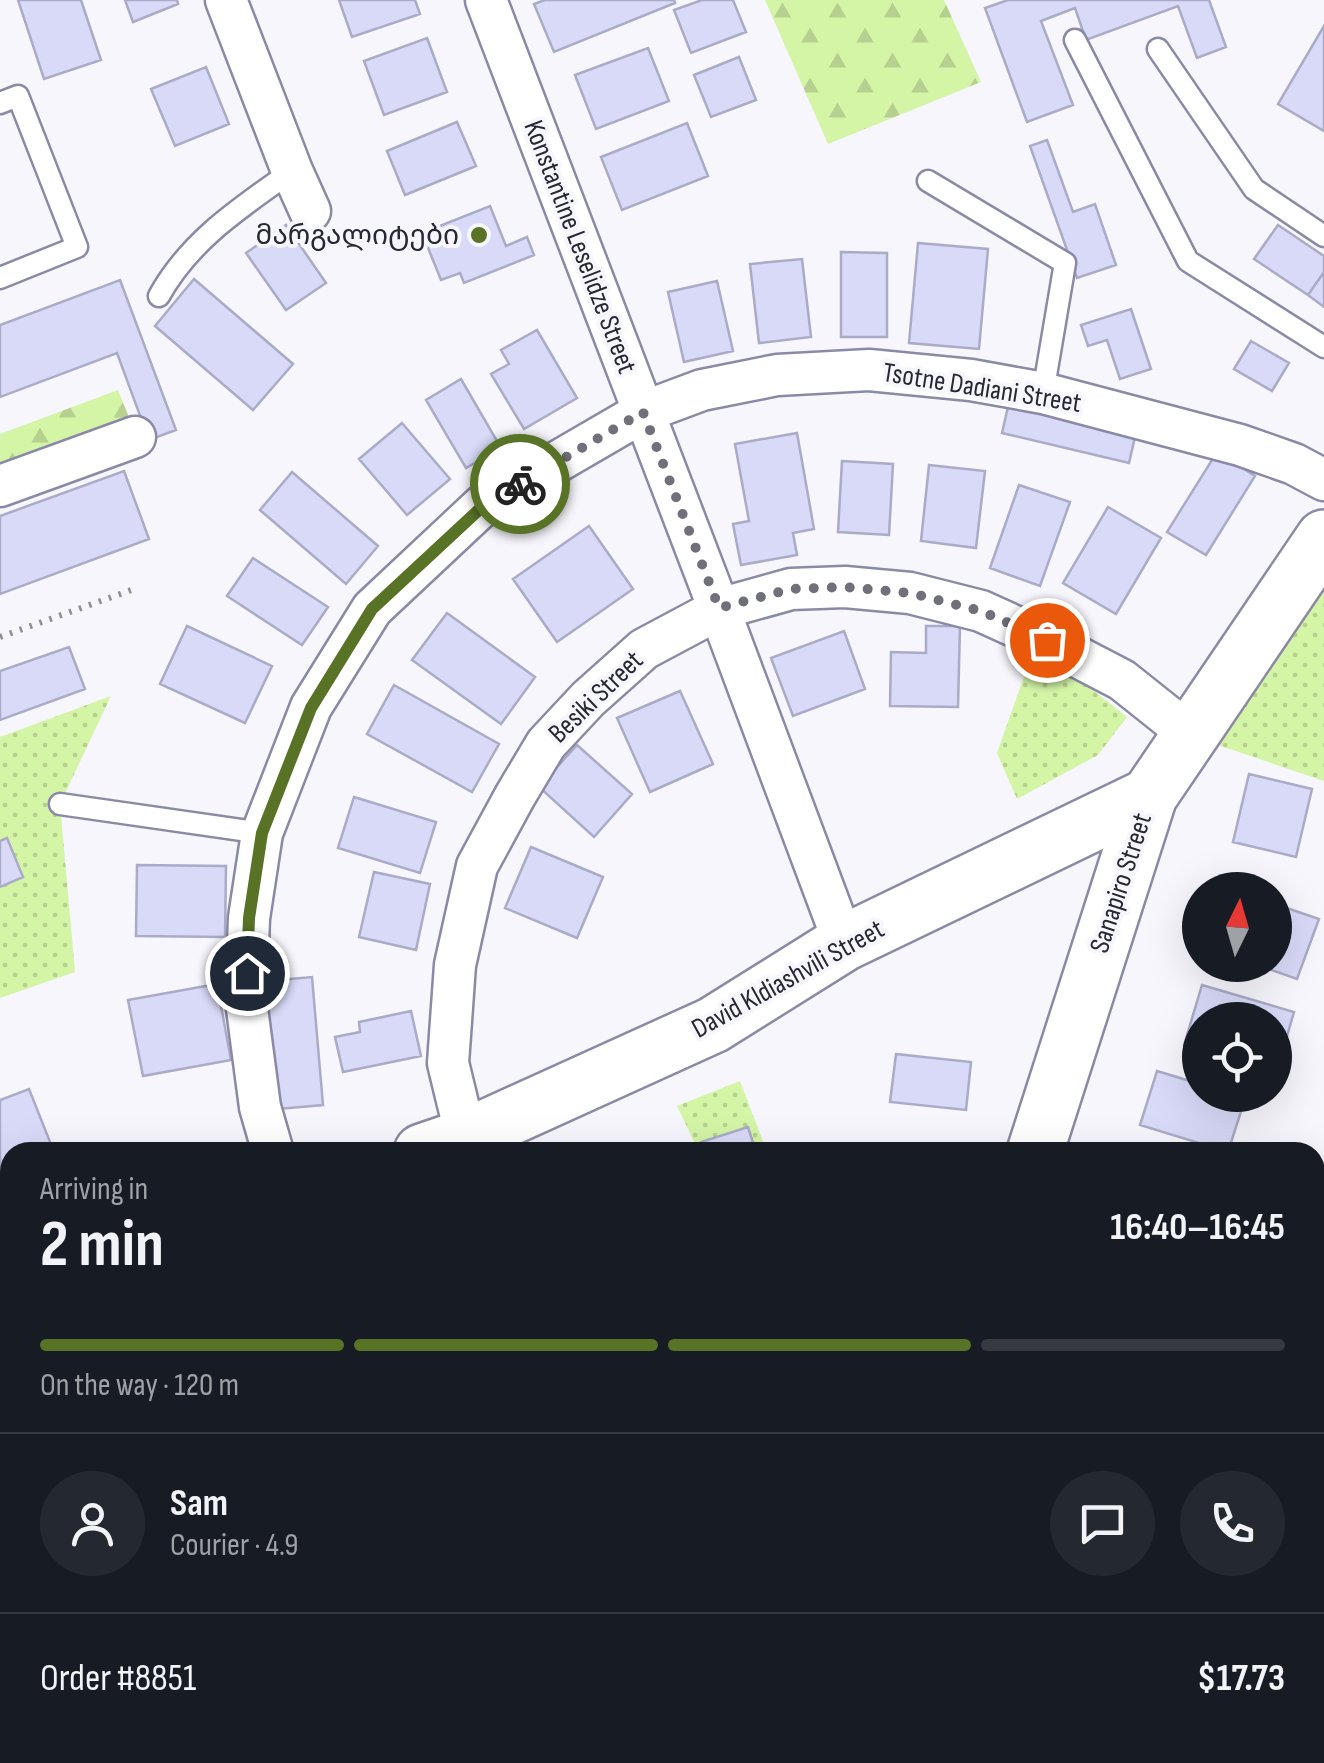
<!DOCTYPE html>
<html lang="en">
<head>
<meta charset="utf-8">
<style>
  body { margin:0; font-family:"Sofia Sans Condensed","Noto Sans Georgian",sans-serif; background:#242831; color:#f1f3f6; height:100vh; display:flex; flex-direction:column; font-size:38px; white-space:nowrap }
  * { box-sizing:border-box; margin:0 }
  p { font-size:32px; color:#9ea1a6 }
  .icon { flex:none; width:55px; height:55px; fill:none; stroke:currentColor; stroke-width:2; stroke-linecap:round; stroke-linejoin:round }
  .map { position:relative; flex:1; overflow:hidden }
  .side { position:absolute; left:0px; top:1142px; width:1325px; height:622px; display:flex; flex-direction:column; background:#171b24; border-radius:30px 30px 0 0; box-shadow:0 10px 40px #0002 }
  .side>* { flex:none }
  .needle { width:65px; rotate:5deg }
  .buttons { position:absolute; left:1182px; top:872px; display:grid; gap:20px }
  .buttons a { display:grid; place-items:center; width:110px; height:110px; border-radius:50%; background:#171b24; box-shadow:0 10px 40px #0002; font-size:50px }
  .pin { position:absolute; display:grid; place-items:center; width:85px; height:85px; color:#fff; margin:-42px; border:5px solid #fff; border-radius:50%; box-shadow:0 2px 10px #0007 }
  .courier { position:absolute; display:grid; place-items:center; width:100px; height:100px; margin:-50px; border:8px solid #587326; border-radius:50%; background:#fff; color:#222; box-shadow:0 2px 12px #0007 }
  .summary em { font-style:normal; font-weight:700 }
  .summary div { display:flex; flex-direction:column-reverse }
  .summary { display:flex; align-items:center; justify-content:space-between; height:170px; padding:0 40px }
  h1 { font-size:65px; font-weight:700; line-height:75px }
  .bar { display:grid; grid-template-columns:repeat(4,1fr); gap:15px 10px; align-content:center; height:120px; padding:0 40px }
  .bar i { height:12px; border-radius:8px; background:#363941 }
  .bar .current { background:#587326 }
  .bar p { grid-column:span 4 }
  .line { display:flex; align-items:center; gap:25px; padding:0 40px; border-top:2px solid #363941 }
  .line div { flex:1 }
  .round { display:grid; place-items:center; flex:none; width:105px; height:105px; border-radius:52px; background:#242831 }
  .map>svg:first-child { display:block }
  .grass { fill:url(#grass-dots) }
  .forest { fill:url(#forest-firs) }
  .building { fill:#d9daf8; stroke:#aaabc7; stroke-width:2.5 }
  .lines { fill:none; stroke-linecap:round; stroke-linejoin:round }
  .lane-casing { stroke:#8a8aa6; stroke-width:25 }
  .street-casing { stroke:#8a8aa6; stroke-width:45 }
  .secondary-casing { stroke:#8a8aa6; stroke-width:60 }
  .path { stroke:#8e8e97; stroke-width:6; stroke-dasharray:2.5 8; stroke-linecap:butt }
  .lane { stroke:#fff; stroke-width:20 }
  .street { stroke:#fff; stroke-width:40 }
  .secondary { stroke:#fff; stroke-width:55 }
  .done { stroke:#6f7079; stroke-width:10; stroke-dasharray:0 18 }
  .route { stroke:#587326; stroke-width:12 }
  .poi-dot { fill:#587326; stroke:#f6f6fc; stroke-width:4 }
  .labels { text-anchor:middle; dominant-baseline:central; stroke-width:8; stroke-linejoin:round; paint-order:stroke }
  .poi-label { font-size:28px; fill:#272833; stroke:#f6f6fc; text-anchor:end }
  .street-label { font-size:28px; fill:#272833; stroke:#f6f6fc }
</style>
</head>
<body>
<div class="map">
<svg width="1324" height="1763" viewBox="0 0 1324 1763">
  <defs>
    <pattern id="grass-dots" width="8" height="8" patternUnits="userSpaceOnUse" patternTransform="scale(2.5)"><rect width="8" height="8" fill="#d4f4a6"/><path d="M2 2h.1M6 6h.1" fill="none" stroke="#b6d18f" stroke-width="1.8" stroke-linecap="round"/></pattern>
    <pattern id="forest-firs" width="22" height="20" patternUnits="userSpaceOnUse" patternTransform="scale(2.5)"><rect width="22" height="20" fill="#d4f4a6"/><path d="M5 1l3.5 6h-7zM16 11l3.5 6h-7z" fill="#b6d18f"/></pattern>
  </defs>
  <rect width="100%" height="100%" fill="#f6f6fc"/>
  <path class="grass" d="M1324,567V781L1209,742Z
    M1032,654L1080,680L1127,717L1098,755L1017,799L997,753Z
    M111,696L60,804L75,972L0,998V737Z
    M740,1081L767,1152H699L677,1106Z"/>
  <path class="forest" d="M765,0H944L981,82L828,144Z
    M118,390L131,422L0,472V434Z"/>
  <path class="building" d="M18,0H81L101,60L44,79Z
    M125,0H177L178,4L133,22Z
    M339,0H415L420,14L352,37Z
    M545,0H674L675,3L554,52L534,4Z
    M702,0H733L746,32L691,53L674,10Z
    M1008,0H1209L1226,47L1197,58L1178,6L1086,40L1075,8L1041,21L1073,105L1027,122L985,8Z
    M1324,26V131L1278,104Z
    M427,38L447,92L384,115L364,61Z
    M648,48L669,101L596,129L575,75Z
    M739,57L756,100L711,117L694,75Z
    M206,67L229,124L175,146L151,89Z
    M457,122L476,166L405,195L387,151Z
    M687,123L708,176L622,210L601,157Z
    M1047,140L1073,212L1095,204L1116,265L1077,278L1030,146Z
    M490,206L506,246L527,237L534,255L464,283L460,273L441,280L422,233Z
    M286,225L326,283L286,310L246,253Z
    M1278,225L1324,256V272L1308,295L1254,259Z
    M918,243L988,249L979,349L909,343Z
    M841,252L887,253V337H841Z
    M802,259L811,337L759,343L750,264Z
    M1324,272V307L1308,295Z
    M194,279L293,364L253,410L155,326Z
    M120,280L176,430L149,440L117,353L0,397V325Z
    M717,281L733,351L684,362L668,292Z
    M1131,309L1151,369L1120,379L1107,340L1088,346L1081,325Z
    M537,330L577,398L524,429L491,374L509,364L501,350Z
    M1251,341L1289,363L1272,391L1234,369Z
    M461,379L501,448L466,468L426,400Z
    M1010,398L1137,428L1129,463L1002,433Z
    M402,423L450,479L407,515L359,459Z
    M797,433L814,529L793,533L797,555L741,565L733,524L749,521L735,444Z
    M1217,452L1255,476L1206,555L1167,532Z
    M842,461L893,464L889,535L838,532Z
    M929,465L985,471L976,548L921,541Z
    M124,471L149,539L0,594V516Z
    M292,472L378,546L346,584L260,510Z
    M1019,485L1070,502L1040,586L990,568Z
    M1108,507L1161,538L1116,614L1063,583Z
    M589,526L633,589L557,642L513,579Z
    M253,558L328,607L302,645L227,596Z
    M447,613L535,677L501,724L412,660Z
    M187,626L272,666L245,723L160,684Z
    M926,626H960L958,707L890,706L891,652L926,653Z
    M844,631L865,689L793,716L771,658Z
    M69,647L85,689L0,720V671Z
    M394,685L499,744L472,792L367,734Z
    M680,691L713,764L650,792L617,718Z
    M577,745L632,794L594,837L539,787Z
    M1249,774L1312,789L1296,857L1233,842Z
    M354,797L436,822L420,873L338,848Z
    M7,838L23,877L0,887V841Z
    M531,847L603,877L577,938L505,908Z
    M137,865L226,866L225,937L136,936Z
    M374,872L430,884L416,950L359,937Z
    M1275,904L1319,919L1297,979L1257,965H1275Z
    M312,977L323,1105L267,1110L256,982Z
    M217,984L231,1060L143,1076L128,1000Z
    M1202,985L1294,1012L1277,1071L1275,1020H1200V1049L1184,1045Z
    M411,1011L421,1056L343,1072L335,1037L360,1032L359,1022Z
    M896,1054L971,1062L966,1110L890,1102Z
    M1157,1071L1200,1084V1095H1233L1245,1099L1228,1152L1140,1125Z
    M29,1089L54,1152H10V1224L0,1228V1100Z
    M748,1127L756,1152H704L701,1142Z
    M10,1405V1499L0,1503V1409Z
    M10,1593V1752L0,1729V1597Z
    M11,1755H111L115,1763H15Z
    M270,1755H344L350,1763H276Z
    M412,1755H484L474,1763H418Z
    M655,1755H711L706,1763H668Z
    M749,1755H850L847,1763H746Z"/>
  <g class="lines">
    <g class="lane-casing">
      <path id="lane" d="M1075,40L1188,261L1324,347
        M1158,49L1254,189L1324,236
        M0,103L18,96L77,247L0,278
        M928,181L1065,263L1043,393
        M159,296C190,240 240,208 292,171
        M60,804L262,833
        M140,1755L144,1763
        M236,1755L240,1763
        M1055,1755L1063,1763"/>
    </g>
    <g class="street-casing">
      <path id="street" d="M226,0L292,171L310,211
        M486,0L719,609L844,943
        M0,486L135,437
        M466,1137L448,1063L455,965L477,866L515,796L546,744L588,699L644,649L719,609L791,589L845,587L910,593L981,611L1047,641L1122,680L1191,735
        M273,1152L260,1107L246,1001L249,918L262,833L311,707L372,609L483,505L643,412L702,390L777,375L869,370L971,380L1043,393L1240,445L1294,464L1324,480
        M594,1755L608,1763"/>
    </g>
    <g class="secondary-casing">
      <path id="secondary" d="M422,1152L466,1137L713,1025L844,943L1149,796
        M1035,1152L1149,796L1324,538
        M0,1304L10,1300
        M899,1763L900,1755"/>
    </g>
    <path class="path" d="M0,637L137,588"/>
    <use href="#lane" class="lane"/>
    <use href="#street" class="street"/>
    <use href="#secondary" class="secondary"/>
  </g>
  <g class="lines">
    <path class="done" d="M520,484L643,412L719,608L791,589L845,587L910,593L981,611L1047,640"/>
    <path class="route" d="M247,973L249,918L262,833L311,708L372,609L484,505L520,484"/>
  </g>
  <circle class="poi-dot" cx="479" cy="235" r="10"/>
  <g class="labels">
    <g class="poi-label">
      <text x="459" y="235">მარგალიტები</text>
    </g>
    <g class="street-label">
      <text transform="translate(580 247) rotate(69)">Konstantine Leselidze Street</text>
      <text transform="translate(982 388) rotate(9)">Tsotne Dadiani Street</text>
      <text transform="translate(596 697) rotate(-44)">Besiki Street</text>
      <text transform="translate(1121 883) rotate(-72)">Sanapiro Street</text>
      <text transform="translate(788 979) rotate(-29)">David Kldiashvili Street</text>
    </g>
  </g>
</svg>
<div class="buttons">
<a><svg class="needle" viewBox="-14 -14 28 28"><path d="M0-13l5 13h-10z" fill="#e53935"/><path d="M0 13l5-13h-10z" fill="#9ea1a6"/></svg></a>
<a><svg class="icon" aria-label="locate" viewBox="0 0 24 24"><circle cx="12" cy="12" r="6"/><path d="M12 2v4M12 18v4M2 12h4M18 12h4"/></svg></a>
</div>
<div class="pin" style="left:1047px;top:640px;background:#ea580c"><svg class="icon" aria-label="bag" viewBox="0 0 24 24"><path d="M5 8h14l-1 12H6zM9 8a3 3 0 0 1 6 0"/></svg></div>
<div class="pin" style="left:247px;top:973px;background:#1f2937"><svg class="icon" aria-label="home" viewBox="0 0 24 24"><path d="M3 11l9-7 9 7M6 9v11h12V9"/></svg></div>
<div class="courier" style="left:520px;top:484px"><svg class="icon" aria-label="bike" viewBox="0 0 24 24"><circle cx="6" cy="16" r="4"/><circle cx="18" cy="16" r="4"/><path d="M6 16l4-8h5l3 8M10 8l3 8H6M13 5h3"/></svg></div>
<section class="side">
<div class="summary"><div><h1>2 min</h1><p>Arriving in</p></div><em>16:40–16:45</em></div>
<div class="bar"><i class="current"></i><i class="current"></i><i class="current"></i><i></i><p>On the way · 120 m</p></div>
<div class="line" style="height:180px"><a class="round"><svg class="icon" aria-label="person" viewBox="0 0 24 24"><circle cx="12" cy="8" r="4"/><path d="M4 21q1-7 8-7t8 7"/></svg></a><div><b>Sam</b><p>Courier · 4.9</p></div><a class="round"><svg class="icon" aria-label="chat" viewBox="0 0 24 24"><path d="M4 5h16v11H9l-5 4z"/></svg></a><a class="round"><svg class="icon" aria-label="phone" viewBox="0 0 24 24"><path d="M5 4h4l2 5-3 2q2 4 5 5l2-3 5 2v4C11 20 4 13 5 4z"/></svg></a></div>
<div class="line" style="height:130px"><div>Order #8851</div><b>$17.73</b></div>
</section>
</div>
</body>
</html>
